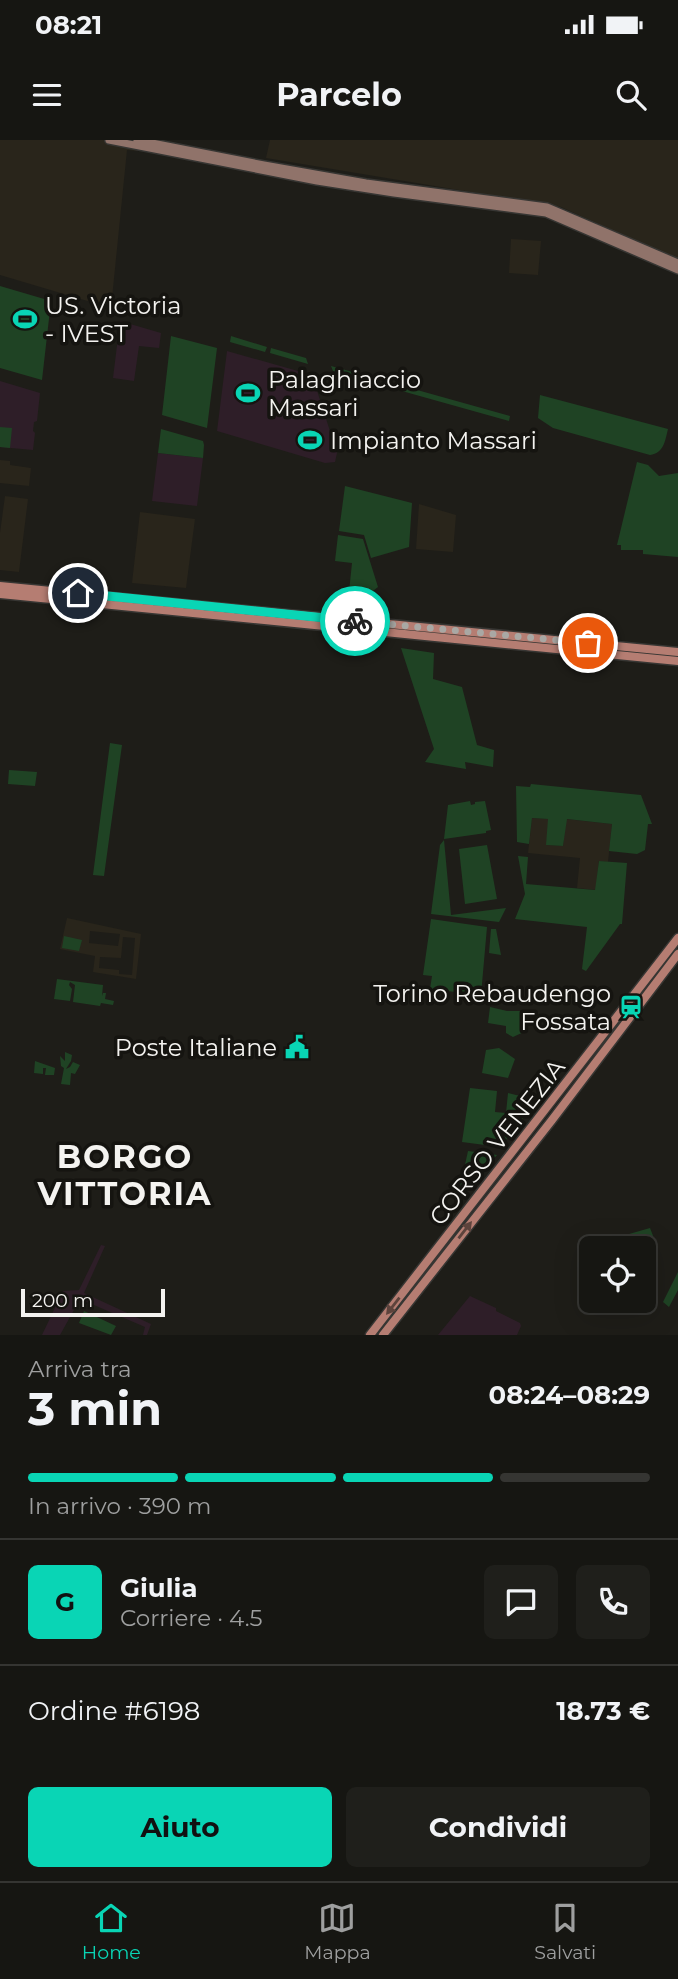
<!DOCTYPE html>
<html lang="it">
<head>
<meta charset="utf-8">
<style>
  body { margin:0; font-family:Montserrat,sans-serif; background:#1f1f1b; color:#f1f3f6; height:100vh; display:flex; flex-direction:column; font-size:26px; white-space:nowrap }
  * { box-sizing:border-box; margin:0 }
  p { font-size:23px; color:#9e9f9f }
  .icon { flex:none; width:38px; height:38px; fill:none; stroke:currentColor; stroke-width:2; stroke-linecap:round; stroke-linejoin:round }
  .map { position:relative; height:1195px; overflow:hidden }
  .sheet { display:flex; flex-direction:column; background:#161612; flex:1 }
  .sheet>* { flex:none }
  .controls { position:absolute; left:579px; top:1096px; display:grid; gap:14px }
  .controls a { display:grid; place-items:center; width:77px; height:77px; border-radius:10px; background:#161612; box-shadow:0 7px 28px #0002,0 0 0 2px #353532; font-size:35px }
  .scale { position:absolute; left:21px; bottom:18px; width:144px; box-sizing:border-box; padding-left:7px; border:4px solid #f4f3f0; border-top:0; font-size:19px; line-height:24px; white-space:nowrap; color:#f4f3f0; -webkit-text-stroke:5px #151410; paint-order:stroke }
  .pin { position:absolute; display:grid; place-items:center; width:60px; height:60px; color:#fff; margin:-30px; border:4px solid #fff; border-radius:50%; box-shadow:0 2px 7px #0007 }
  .courier { position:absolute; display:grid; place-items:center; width:70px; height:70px; margin:-35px; border:5px solid #09d5b5; border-radius:50%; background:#fff; color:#222; box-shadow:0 2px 9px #0007 }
  .headline em { font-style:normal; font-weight:700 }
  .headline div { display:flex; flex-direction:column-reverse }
  .headline { display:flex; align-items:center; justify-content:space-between; height:119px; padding:0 28px }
  h1 { font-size:46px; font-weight:700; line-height:52px }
  .bar { display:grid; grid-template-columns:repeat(4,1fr); gap:10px 7px; align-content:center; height:84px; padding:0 28px }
  .bar i { height:9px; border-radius:5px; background:#353532 }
  .bar .active { background:#09d5b5 }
  .bar p { grid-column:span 4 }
  .line { display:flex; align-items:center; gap:18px; padding:0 28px; border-top:2px solid #353532 }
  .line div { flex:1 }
  .round { display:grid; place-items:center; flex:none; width:74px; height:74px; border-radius:10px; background:#1f1f1b }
  .action { display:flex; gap:14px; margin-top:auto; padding:14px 28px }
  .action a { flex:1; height:80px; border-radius:10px; background:#09d5b5; color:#111; font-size:28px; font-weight:700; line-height:80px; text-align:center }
  .action a+a { background:#1f1f1b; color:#f1f3f6 }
  .status { display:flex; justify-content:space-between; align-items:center; height:49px; padding:0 35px; background:#161612; direction:ltr }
  .status svg { height:19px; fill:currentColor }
  header { display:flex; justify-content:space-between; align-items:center; height:91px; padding:0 28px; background:#161612; font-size:32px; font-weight:700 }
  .menu { display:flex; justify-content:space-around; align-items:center; height:98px; border-top:2px solid #353532; background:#161612; font-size:19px; color:#9e9f9f }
  .menu a { display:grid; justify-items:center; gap:4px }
  .menu .active { color:#09d5b5 }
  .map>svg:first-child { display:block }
  .commercial { fill:#2e1e28 }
  .built { fill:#29251b; fill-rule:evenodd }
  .green { fill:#1f4324 }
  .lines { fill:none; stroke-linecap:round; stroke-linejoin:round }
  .secondary-casing { stroke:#373633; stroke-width:10 }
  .primary-casing { stroke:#373633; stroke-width:11 }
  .secondary { stroke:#90736a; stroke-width:7 }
  .primary { stroke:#b57d72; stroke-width:8 }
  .oneway { fill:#5d433c }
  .done { stroke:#a9a8a4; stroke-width:7; stroke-dasharray:0 12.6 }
  .route { stroke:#09d5b5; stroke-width:9 }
  .labels { text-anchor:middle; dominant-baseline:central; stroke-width:7; stroke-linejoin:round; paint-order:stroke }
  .poi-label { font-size:24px; fill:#f4f3f0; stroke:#151410; text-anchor:start }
  .street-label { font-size:24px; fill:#f4f3f0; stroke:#151410 }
  .district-label { font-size:32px; font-weight:bold; letter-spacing:2px; fill:#f4f3f0; stroke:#151410 }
</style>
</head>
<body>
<div class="status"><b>08:21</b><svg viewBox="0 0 49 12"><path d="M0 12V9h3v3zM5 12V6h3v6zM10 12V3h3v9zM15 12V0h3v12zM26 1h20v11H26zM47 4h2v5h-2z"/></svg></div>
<header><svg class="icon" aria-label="menu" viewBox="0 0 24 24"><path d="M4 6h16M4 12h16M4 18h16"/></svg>Parcelo<svg class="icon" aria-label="search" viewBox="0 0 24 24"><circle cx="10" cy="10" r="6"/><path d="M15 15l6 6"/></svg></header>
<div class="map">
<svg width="678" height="1195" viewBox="0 0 678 1195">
  <rect width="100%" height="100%" fill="#1e1d18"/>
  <path class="commercial" d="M120,181L161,193L159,208L139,206L134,241L113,238Z
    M227,211L312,235L337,313L335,322L325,323L217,291Z
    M0,241L40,253L37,281L34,282L33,291L35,293L33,310L0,307Z
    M158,313L203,318L197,366L152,361Z
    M101,1105L105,1106L84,1153L151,1184L147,1195H143L145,1187L80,1159L60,1195H42L63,1151L79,1150Z
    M470,1156L496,1168V1171L520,1183L521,1186L517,1195H438Z"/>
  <path class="built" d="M0,0H153L150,12L127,10L111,168L0,135Z
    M270,0H678V120L561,67L266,18Z
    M511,99L541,101L538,135L509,133Z
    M0,320L10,321V325L31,328L29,346L0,343Z
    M5,356L28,359L19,432L0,430V393Z
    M419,364L456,375L453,412L416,409Z
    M140,372L195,379L186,448L132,443Z
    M532,678L549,679L547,705L563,706L566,679L612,684L608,722L599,721L596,750L577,748L580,718L528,713Z
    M67,778L141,794L136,839L93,832L95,816L60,809ZM90,791L120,794L118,806L89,803ZM123,797L135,798L132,835L119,834V830L99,828L100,817L121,818Z"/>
  <path class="green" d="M0,146L51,161L42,240L0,228Z
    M171,196L217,208L207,288L162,275Z
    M231,196L267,207L265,212L230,202Z
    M271,208L306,218L308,224L270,213Z
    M331,226L378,239L377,244L333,231Z
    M385,241L510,276L509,281L384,246Z
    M540,255L668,289C665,301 664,313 650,315L553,288L538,278Z
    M0,287L12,288L10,308L0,307Z
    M161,289L203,301L204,305L203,318L158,313Z
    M637,322L648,325L659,336L678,333V417L643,414V410H621V405H617Z
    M345,346L412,363L409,407L371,418L364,395L339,391Z
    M338,395L363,399L378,447L369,454L349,452L352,423L335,421Z
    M401,508L434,513L433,539L462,547L477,605L494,610L493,627L465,622L466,629L425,622L434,609Z
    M110,603L122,605L104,736L93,735Z
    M9,630L37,632L35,646L8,644Z
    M531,644L641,655L652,684H648L645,710L637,714L609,711L612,684L567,679L563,706L546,705L548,679L532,678L529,704L517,702L516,646L530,647Z
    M470,661L471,665L475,664V662L485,661L491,690L486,691V693L444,699L448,665Z
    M444,700L451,775L506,768L499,782L431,774L440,705Z
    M487,705L497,759L465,764L459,709Z
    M518,716L528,717L526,744L595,750L599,721L627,723L622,784H620L586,831L582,829L587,787L515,779L525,754Z
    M431,779L487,787L481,855L430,849L432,836L423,835Z
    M491,789H496L501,815L489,813Z
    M64,796L82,800L79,811L62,808Z
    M57,839L103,845L102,856L103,853H106L105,859L114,861L113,865L101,863L100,866L73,862L75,845L70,842L69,845L72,849L70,861L54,859Z
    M490,867L507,871H520L526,891L513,897L506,893V886L488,883Z
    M499,908L515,919L508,938L482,933L486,910Z
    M65,912L72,915L71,921L66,929L70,927L73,922L80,925L75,934L71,933L70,945L61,944L64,928L61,926L60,916L65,921Z
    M35,921L55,928L54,935H45L46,928H43V934L34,933Z
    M470,948L497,951L495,972L506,973L508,953C519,956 531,956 530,970L500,1007L462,1002Z
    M468,1011L497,1015L457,1061Z
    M650,1088L655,1101L636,1108H628L626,1101L630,1099L629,1094Z
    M678,1132V1150L669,1167L663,1162Z
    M84,1171L116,1186L111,1195L79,1183Z"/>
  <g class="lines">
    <g class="secondary-casing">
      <path id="secondary" d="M109,0L317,41L394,53L546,73L678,130
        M137,0L264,25L366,43L547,67L678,123"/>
    </g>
    <g class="primary-casing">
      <path id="primary" d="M0,446L678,512
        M0,454L678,521
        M370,1195L678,798
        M383,1195L552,980L678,814"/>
    </g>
    <use href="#secondary" class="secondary"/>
    <use href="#primary" class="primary"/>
  </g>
  <defs><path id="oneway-solid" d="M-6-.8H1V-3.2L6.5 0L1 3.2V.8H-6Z" transform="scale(1.75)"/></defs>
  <g class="oneway">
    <use href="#oneway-solid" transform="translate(465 1090) rotate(-52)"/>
    <use href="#oneway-solid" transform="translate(393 1166) rotate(128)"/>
  </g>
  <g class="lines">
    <path class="done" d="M355,481L588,503"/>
    <path class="route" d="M78,453L355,481"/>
  </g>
  <defs>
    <g id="stadium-bare" transform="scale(1.89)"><path d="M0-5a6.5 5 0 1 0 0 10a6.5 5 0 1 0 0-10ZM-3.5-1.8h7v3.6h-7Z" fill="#09d5b5" stroke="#151410" stroke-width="2.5" paint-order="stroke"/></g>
    <g id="station-bare" transform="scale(1.89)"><path d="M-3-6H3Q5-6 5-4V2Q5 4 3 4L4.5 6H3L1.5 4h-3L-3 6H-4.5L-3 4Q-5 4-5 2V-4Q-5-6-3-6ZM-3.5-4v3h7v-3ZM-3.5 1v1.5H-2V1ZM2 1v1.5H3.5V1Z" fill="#09d5b5" stroke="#151410" stroke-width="2.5" paint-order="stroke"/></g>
    <g id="civic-bare" transform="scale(1.89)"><path d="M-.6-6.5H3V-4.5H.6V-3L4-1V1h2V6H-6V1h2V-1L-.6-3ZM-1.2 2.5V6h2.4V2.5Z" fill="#09d5b5" stroke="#151410" stroke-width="2.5" paint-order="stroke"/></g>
  </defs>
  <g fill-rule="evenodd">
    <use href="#stadium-bare" x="25" y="179"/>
    <use href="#stadium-bare" x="248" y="253"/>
    <use href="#stadium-bare" x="310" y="300"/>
    <use href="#station-bare" x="631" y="867"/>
    <use href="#civic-bare" x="297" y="907"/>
  </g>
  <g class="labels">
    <g class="poi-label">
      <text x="45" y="165">US. Victoria<tspan x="45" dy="28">- IVEST</tspan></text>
      <text x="268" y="239">Palaghiaccio<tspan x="268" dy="28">Massari</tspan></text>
      <text x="330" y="300">Impianto Massari</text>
      <text x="611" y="853" text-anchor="end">Torino Rebaudengo<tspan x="611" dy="28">Fossata</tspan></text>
      <text x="277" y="907" text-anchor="end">Poste Italiane</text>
    </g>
    <g class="street-label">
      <text transform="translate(497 1002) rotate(-52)">CORSO VENEZIA</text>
    </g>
    <g class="district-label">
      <text x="125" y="1016">BORGO<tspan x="125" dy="37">VITTORIA</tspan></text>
    </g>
  </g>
</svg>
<div class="controls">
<a><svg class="icon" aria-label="locate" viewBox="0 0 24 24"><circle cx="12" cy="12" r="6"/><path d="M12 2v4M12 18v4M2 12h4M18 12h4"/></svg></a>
</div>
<div class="scale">200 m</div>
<div class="pin" style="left:588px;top:503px;background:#ea580c"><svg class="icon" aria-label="bag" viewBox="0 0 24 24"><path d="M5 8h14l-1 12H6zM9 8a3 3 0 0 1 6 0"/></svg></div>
<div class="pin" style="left:78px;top:453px;background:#1f2937"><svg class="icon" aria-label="home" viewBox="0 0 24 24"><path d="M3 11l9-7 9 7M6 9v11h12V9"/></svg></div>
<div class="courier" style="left:355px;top:481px"><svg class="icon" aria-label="bike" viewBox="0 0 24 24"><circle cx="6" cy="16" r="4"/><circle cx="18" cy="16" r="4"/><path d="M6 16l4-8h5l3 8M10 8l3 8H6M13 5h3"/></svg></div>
</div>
<section class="sheet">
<div class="headline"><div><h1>3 min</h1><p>Arriva tra</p></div><em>08:24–08:29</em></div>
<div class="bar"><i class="active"></i><i class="active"></i><i class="active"></i><i></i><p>In arrivo · 390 m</p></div>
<div class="line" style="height:126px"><b class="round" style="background:#09d5b5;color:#111">G</b><div><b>Giulia</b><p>Corriere · 4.5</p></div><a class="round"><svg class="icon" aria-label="chat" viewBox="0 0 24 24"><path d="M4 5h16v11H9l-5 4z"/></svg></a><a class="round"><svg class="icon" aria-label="phone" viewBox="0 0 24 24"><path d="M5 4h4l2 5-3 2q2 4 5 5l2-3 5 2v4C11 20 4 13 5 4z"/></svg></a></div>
<div class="line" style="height:91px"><div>Ordine #6198</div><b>18.73 €</b></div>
<div class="action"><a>Aiuto</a><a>Condividi</a></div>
</section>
<nav class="menu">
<a class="active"><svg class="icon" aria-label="home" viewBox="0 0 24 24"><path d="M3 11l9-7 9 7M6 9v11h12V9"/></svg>Home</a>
<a><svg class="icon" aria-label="map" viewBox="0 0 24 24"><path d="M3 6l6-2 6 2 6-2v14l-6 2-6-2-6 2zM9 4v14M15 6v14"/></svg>Mappa</a>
<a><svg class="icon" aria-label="saved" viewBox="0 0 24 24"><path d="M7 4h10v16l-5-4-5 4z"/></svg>Salvati</a>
</nav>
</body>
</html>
